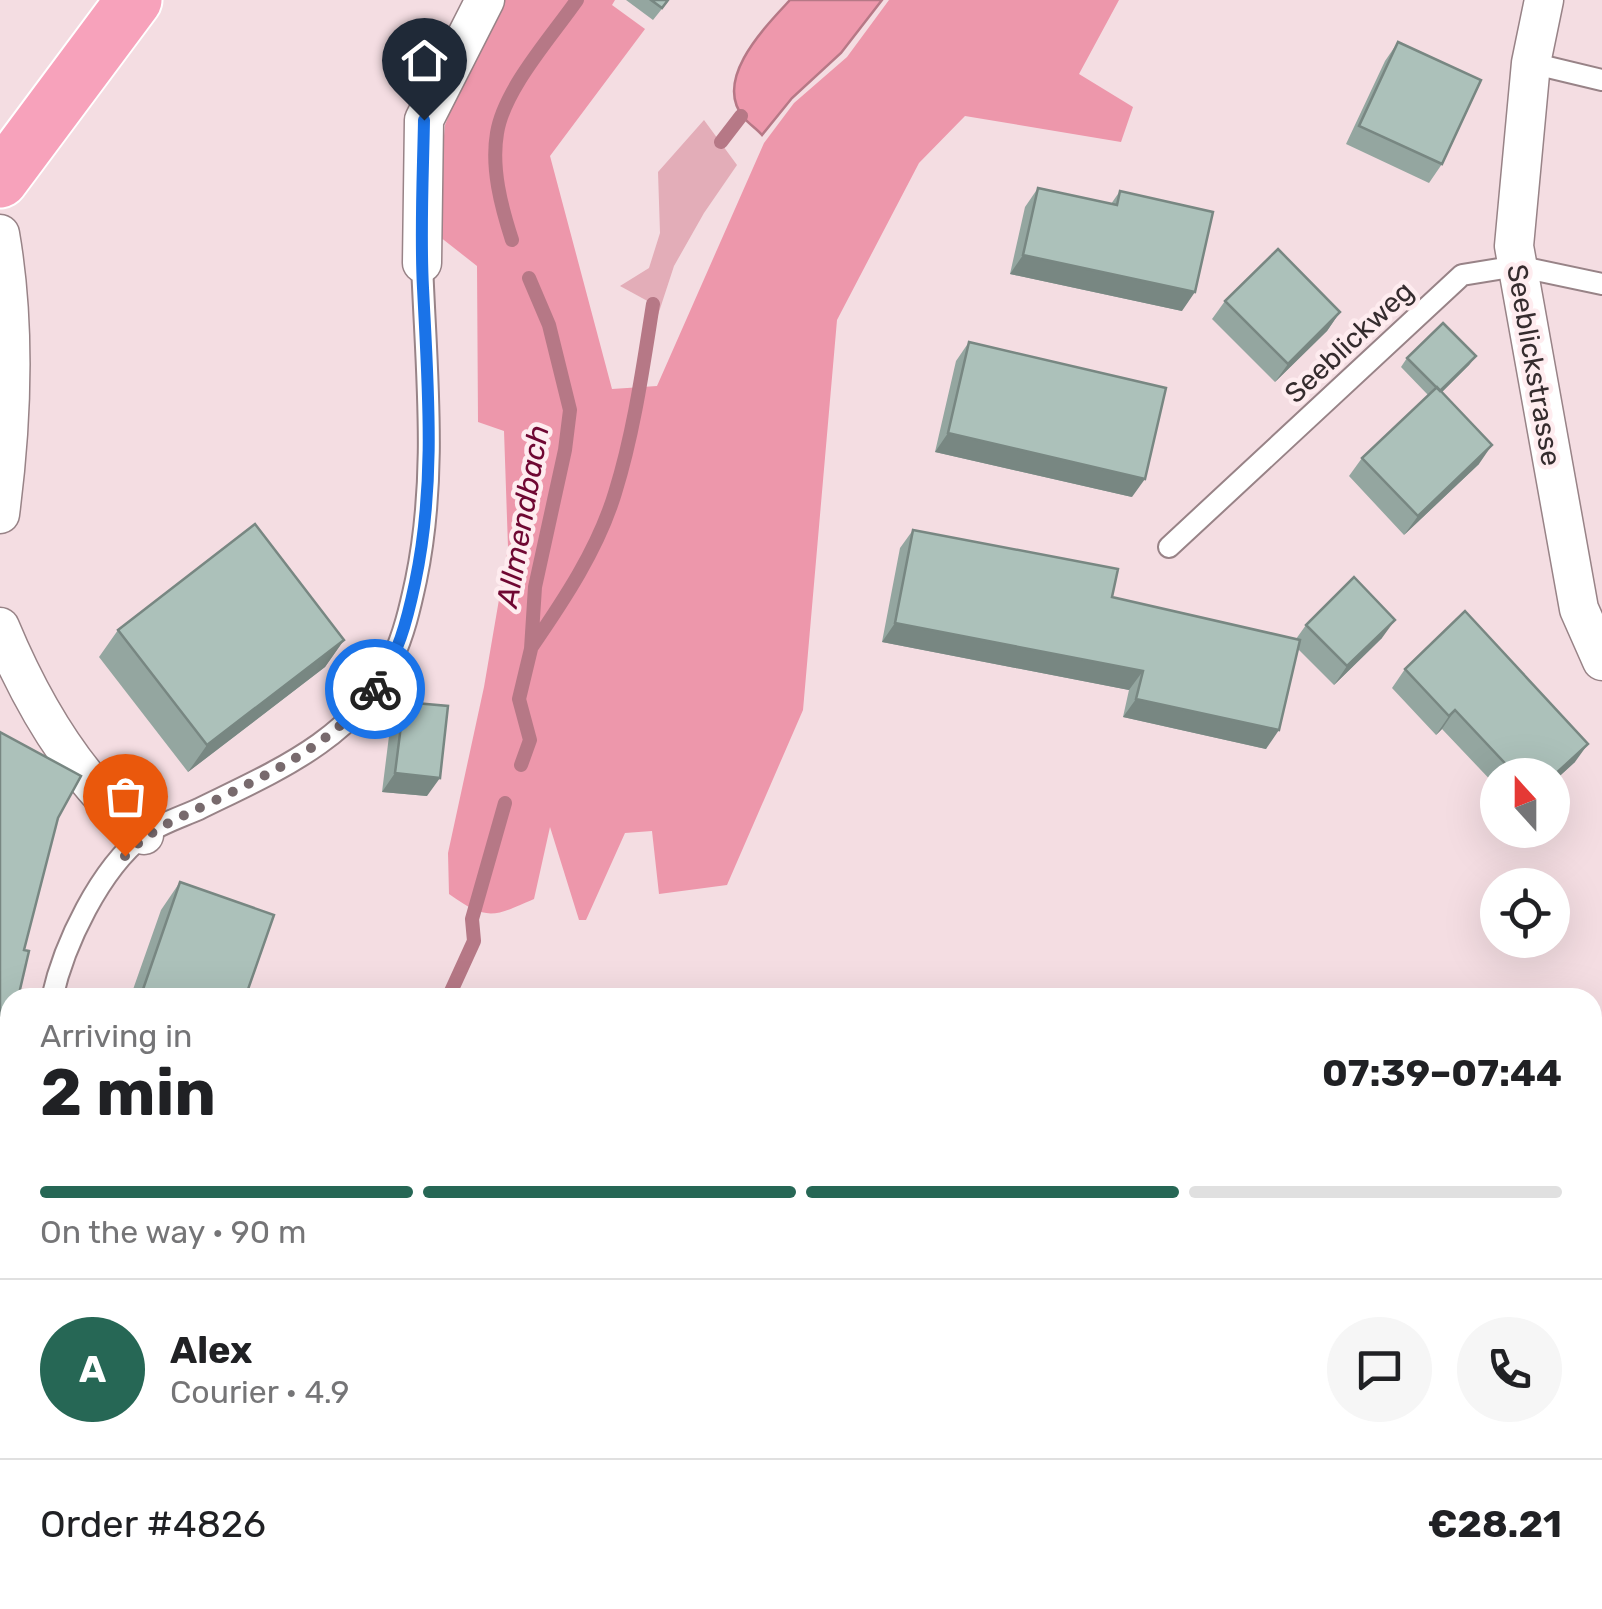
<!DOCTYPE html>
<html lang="en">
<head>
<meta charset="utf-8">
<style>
  body { margin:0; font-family:Rubik,sans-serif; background:#f6f6f6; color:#202124; height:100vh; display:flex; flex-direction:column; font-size:38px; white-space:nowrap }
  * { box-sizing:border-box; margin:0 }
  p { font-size:32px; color:#757577 }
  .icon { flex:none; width:55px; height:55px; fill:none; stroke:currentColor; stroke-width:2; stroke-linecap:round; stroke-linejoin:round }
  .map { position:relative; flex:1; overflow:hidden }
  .side { position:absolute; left:0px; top:988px; width:1602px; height:622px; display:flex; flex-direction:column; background:#fff; border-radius:30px 30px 0 0; box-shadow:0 10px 40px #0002 }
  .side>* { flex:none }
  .needle { width:65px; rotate:339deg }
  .buttons { position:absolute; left:1480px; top:758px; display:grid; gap:20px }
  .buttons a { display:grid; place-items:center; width:90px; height:90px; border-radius:50%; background:#fff; box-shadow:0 10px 40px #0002; font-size:50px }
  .pin { position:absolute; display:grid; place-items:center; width:85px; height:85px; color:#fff; margin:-102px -42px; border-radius:50% 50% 50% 0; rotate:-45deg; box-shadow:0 0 10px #0007 }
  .pin .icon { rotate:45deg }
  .courier { position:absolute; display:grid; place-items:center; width:100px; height:100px; margin:-50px; border:8px solid #1a73e8; border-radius:50%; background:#fff; color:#222; box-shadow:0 2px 12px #0007 }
  .headline em { font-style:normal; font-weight:700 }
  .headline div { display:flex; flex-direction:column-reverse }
  .headline { display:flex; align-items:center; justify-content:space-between; height:170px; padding:0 40px }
  h1 { font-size:65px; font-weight:700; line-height:75px }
  .bar { display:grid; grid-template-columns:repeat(4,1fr); gap:15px 10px; align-content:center; height:120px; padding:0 40px }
  .bar i { height:12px; border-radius:8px; background:#e0e0e0 }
  .bar .selected { background:#266755 }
  .bar p { grid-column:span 4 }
  .line { display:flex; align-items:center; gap:25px; padding:0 40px; border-top:2px solid #e0e0e0 }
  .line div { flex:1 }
  .round { display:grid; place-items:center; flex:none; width:105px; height:105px; border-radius:52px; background:#f6f6f6 }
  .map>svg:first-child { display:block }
  .green { fill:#e3adb8 }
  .forest { fill:#ed97ab }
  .water { fill:#ee98ac; stroke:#b67886; stroke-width:2.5 }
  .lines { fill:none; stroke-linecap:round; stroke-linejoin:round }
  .stream { stroke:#b67886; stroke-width:14 }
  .service-casing { stroke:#988387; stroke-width:24 }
  .minor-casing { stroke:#988387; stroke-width:41 }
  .primary-casing { stroke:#fff; stroke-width:59 }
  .service { stroke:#fff; stroke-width:20 }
  .minor { stroke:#fff; stroke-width:38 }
  .primary { stroke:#f7a2bb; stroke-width:55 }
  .wall { fill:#94a6a0 }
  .shaded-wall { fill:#788782 }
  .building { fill:#acc1ba; stroke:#788782; stroke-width:2.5 }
  .done { stroke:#786a6d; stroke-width:10; stroke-dasharray:0 18 }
  .route { stroke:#1a73e8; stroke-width:12 }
  .labels { text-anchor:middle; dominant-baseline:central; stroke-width:9; stroke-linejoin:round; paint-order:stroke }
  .street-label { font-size:28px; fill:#352c2e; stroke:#feecef }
  .water-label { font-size:30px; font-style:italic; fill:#6f0732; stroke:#feecef }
</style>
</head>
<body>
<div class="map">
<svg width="1602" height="1609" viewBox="0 0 1602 1609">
  <rect width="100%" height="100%" fill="#f4dde2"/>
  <path class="green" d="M704,120L737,165L704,213L674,266L656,321L653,304L620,286L649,268L660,233L658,172Z"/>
  <path class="forest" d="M503,0H615L612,5L645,29L550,156L612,389L657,386L764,143L794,103L847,57L889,0H1119L1079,74L1133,107L1121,142L965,116L919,163L837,320L803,710L727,885L659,894L652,831L625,833L586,920H579L550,827L534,899C493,917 487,921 449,894L448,853L484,687L508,547L504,431L478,422L477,266L435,233L445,125L489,15Z
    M233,1600H563L560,1609H230Z"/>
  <path class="water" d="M790,0H882L841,53L792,98L762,135C757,129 749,124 744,118C712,80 765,27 790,0Z"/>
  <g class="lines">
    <path class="stream" d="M721,142L741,116
      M512,240C501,206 491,168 497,133C504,89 552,36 577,0
      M531,648C564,600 598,549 615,493C634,432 643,367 653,304
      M521,765L530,740L519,699L531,649L535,587L565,450L570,410L549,325L529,278
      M448,998L474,941L472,919L505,803
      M316,1609L317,1600"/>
    <g class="service-casing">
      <path id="service" d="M1531,63L1602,80
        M1169,547L1462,275L1517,266L1602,284
        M52,998C64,944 100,869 144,835C159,824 181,817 199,809C272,773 356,739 392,660C404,634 410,608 416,580C438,474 426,370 422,263"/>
    </g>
    <g class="minor-casing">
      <path id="minor" d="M1544,0L1531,63L1514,246L1579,609L1602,661
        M0,234C16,326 12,422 0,514
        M422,263L424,120L485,0
        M0,627C32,704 78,783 144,835"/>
    </g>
    <g class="primary-casing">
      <path id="primary" d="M0,180L134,0"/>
    </g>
    <use href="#service" class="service"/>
    <use href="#minor" class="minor"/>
    <use href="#primary" class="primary"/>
  </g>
  <path class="wall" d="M626,0H669L653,20Z
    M1398,42L1442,164L1429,183L1346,144L1385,61Z
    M1038,188L1111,204L1120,191L1182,311L1010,274L1025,207Z
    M1225,301L1340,312L1327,331L1275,382L1212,319Z
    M969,342L1132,497L935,452L956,361Z
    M1476,356L1469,365L1442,392L1479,464L1404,535L1349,476L1362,458L1428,395L1401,367L1407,358Z
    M913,530L1112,597L1296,639L1306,625L1382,638L1334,685L1298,649L1266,749L1123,717L1129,690L882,642L900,548Z
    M118,630L344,640L325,667L188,772L99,657Z
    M1405,669L1575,762L1552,783V775H1498V788L1442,729L1436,735L1392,688Z
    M404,702L427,796L382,792L391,720Z
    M180,882L245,998H130L161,910Z"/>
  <path class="shaded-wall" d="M1023,255L1195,292L1182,311L1010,274Z
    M1340,312L1327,331L1275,382L1288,364Z
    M1476,356L1469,365L1434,400L1440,391Z
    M948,433L1145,479L1132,497L935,452Z
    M1492,445L1479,464L1404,535L1418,516Z
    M1395,620L1382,638L1334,685L1347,666Z
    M895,623L1143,671L1129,690L882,642Z
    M344,640L325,667L188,772L207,745Z
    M1136,699L1279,730L1266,749L1123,717Z
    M1455,710L1442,729L1436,735L1449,716Z
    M1588,744L1575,762L1552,783V777Z
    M395,773L440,778L427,796L382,792Z"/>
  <path class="building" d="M651,0H668L662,8Z
    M1398,42L1481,80L1442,164L1359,126Z
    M1038,188L1117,205L1120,191L1213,212L1195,292L1023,255Z
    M1278,249L1340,312L1288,364L1225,301Z
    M1443,323L1476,356L1440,391L1407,358Z
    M969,342L1166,388L1145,479L948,433Z
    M1437,387L1492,445L1418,516L1362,458Z
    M255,524L344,640L207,745L118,630Z
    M913,530L1118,569L1112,597L1300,640L1279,730L1136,699L1143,671L895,623Z
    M1354,577L1395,620L1347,666L1306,625Z
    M1465,611L1588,744L1552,777V775H1516L1455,710L1449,716L1405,669Z
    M404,702L448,706L440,778L395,773Z
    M0,732L81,776L58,818L24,950L29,951L18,998H10V1036L0,1082Z
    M180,882L274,915L245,998H140Z"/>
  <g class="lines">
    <path class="done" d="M125,856C150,829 177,819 210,803C273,772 331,745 375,689"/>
    <path class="route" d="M375,689C398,656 407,621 415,583C436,484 428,388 423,288C420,232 423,176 424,120"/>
  </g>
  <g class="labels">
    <g class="street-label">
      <text transform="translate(1349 342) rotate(-43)">Seeblickweg</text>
      <text transform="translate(1534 365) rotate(80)">Seeblickstrasse</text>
    </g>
    <g class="water-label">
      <text transform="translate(523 516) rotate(-80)">Allmendbach</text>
    </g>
  </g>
</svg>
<div class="buttons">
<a><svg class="needle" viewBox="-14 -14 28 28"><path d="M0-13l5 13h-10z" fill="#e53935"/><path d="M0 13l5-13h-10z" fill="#757577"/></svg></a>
<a><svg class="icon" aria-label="locate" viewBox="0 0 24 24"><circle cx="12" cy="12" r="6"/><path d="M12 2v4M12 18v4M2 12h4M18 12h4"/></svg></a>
</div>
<div class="pin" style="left:125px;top:856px;background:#ea580c"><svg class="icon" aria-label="bag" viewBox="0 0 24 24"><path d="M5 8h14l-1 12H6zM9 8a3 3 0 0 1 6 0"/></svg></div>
<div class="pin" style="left:424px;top:120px;background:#1f2937"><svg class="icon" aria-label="home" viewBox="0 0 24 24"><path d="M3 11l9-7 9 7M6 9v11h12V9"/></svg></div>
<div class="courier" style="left:375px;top:689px"><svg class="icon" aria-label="bike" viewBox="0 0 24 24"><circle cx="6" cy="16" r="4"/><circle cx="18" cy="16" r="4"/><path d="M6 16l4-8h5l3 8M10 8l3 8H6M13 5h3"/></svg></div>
<section class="side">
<div class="headline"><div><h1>2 min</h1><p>Arriving in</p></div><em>07:39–07:44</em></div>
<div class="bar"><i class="selected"></i><i class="selected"></i><i class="selected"></i><i></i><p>On the way · 90 m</p></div>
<div class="line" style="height:180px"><b class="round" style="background:#266755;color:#fff">A</b><div><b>Alex</b><p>Courier · 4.9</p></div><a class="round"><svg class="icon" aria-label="chat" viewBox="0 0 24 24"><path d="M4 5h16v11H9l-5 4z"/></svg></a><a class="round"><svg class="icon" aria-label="phone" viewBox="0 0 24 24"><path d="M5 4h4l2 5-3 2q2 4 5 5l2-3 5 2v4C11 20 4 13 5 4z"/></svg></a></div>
<div class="line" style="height:130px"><div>Order #4826</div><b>€28.21</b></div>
</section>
</div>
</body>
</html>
